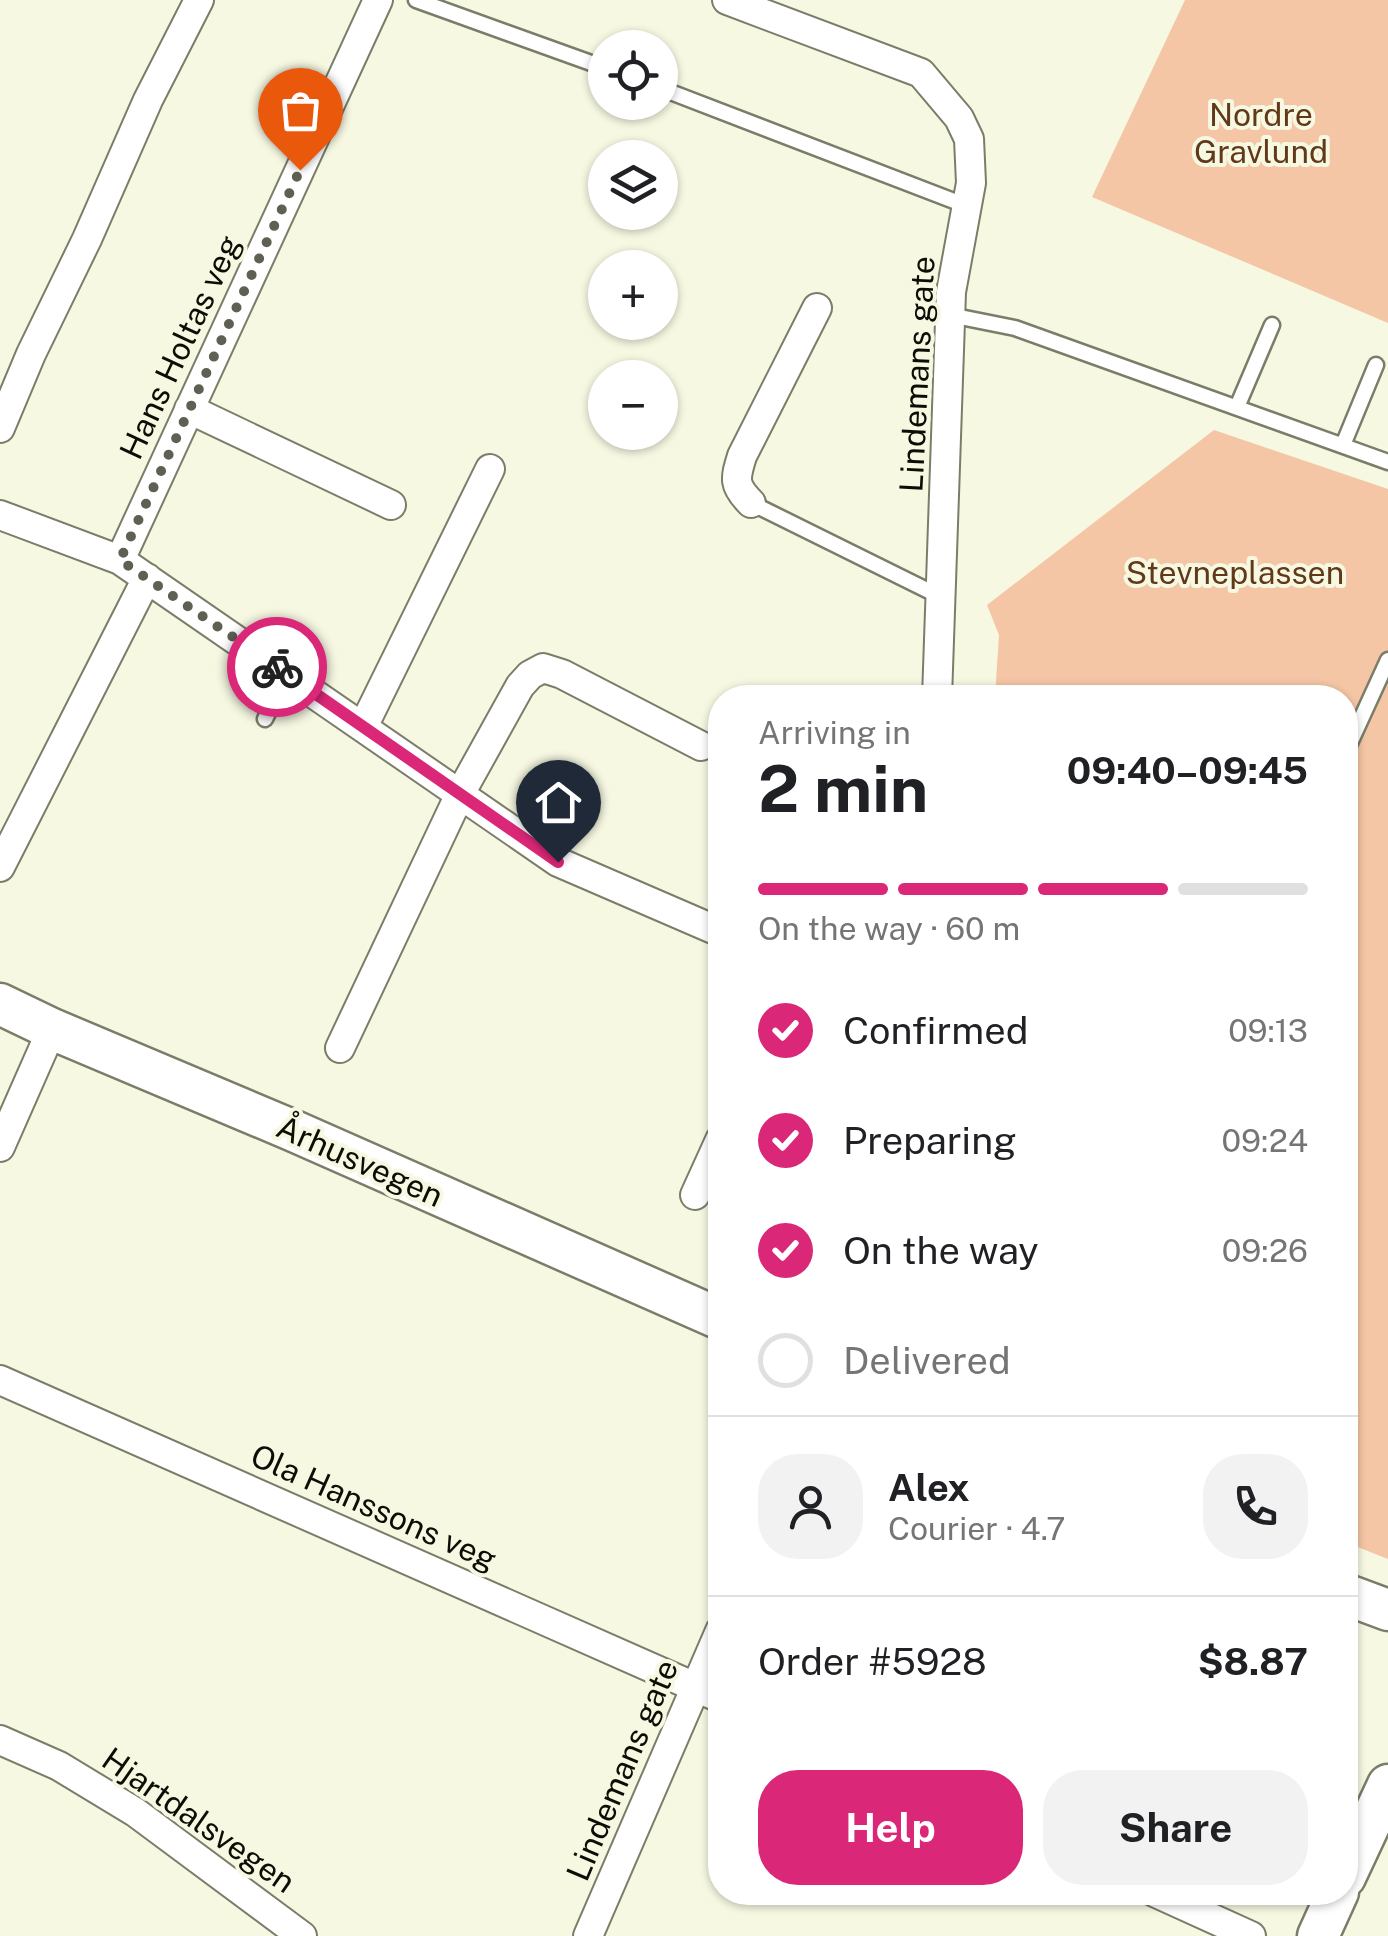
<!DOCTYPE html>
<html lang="en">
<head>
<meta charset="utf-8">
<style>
  body { margin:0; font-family:"Public Sans",sans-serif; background:#f2f2f2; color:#202124; height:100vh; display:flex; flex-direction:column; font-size:38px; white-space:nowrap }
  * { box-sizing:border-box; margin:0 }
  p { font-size:32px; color:#757577 }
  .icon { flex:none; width:55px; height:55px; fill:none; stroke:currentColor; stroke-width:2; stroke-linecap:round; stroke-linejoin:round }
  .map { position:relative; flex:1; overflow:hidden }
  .drawer { position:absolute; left:708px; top:685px; width:650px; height:1220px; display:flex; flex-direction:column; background:#fff; border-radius:40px; box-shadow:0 2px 8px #0004 }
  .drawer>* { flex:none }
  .controls { position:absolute; left:588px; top:30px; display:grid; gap:20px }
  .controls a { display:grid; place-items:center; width:90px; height:90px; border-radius:50%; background:#fff; box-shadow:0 2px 8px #0004; font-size:50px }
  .pin { position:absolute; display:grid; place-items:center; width:85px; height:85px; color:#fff; margin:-102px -42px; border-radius:50% 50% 50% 0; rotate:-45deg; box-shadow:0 0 10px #0007 }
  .pin .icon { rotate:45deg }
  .courier { position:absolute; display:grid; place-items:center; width:100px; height:100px; margin:-50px; border:8px solid #db2777; border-radius:50%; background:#fff; color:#222; box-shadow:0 2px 12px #0007 }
  .head em { font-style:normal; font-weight:700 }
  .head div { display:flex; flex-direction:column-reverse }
  .head { display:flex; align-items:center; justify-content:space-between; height:170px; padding:0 50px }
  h1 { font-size:65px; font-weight:700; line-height:75px }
  .bar { display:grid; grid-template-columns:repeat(4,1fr); gap:15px 10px; align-content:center; height:120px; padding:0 50px }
  .bar i { height:12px; border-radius:8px; background:#e0e0e0 }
  .bar .current { background:#db2777 }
  .bar p { grid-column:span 4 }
  .line { display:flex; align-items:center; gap:25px; padding:0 50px; border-top:2px solid #e0e0e0 }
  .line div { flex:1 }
  .round { display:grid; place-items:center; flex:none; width:105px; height:105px; border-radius:40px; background:#f2f2f2 }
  ol { padding:0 50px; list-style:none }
  li { display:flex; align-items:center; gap:30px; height:110px }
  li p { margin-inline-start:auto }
  li .icon { padding:10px; border-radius:50%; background:#db2777; color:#fff; stroke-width:4 }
  li:last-child { color:#757577 }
  li i { width:55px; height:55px; border:5px solid #e0e0e0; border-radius:50% }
  .primary-button { display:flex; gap:20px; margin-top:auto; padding:20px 50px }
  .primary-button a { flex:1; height:115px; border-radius:40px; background:#db2777; color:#fff; font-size:40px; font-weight:700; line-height:115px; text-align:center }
  .primary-button a+a { background:#f2f2f2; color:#202124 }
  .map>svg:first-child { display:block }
  .green { fill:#f5c6a5 }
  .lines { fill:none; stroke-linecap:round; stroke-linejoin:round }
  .lane-casing { stroke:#7b7d69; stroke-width:19 }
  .street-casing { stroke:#7b7d69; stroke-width:32 }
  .secondary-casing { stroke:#7b7d69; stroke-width:45 }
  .lane { stroke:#fff; stroke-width:14 }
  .street { stroke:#fff; stroke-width:28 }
  .secondary { stroke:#fff; stroke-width:40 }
  .done { stroke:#5f5f53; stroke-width:10; stroke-dasharray:0 18 }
  .route { stroke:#db2777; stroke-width:12 }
  .labels { text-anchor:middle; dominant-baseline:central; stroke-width:8; stroke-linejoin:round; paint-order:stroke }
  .park-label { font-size:32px; fill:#613818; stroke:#f6f8e2 }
  .street-label { font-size:32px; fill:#0d0d06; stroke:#f6f8e2 }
</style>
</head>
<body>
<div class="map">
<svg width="1388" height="1936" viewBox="0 0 1388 1936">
  <rect width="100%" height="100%" fill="#f6f8e2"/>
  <path class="green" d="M1185,0H1388V323L1092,197Z
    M1214,430L1388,489V1559L1345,1542V698L995,697L999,635L987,605Z"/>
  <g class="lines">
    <g class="lane-casing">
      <path id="lane" d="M416,0L605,68
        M660,88L967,206
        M950,315L1015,328L1388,462
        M1237,407L1272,325
        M1343,445L1376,365
        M751,503L941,597
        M265,719L287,675
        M1345,754L1388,660"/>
    </g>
    <g class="street-casing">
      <path id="street" d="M727,0L921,73L959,118L969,139L971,183L951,292L937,698
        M189,409L391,505
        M0,428L31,354L87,239L148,100L199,0
        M751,503C733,485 735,479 742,456L817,308
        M0,515L120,560L558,862L720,932
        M120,560L378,0
        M363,727L490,469
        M0,867L147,578
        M340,1048L460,794L520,686L530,675L543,668L562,674L701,746
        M0,1147L52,1029
        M695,1195L720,1140
        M0,1380L720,1698
        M0,1740L59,1766L135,1812L302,1936
        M1154,1892L1251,1936
        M588,1936L720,1631"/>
    </g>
    <g class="secondary-casing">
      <path id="secondary" d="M0,1004L52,1029L294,1131L720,1319
        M1345,1594L1388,1610
        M1345,1877L1388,1785
        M1318,1936L1338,1892"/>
    </g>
    <use href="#lane" class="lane"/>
    <use href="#street" class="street"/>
    <use href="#secondary" class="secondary"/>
  </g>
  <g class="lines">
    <path class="done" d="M277,667L120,560L300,170"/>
    <path class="route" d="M277,667L558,862"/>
  </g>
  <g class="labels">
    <g class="park-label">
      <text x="1261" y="114">Nordre<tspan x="1261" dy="37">Gravlund</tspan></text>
      <text x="1235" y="572">Stevneplassen</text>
    </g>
    <g class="street-label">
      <text transform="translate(180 347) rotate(-65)">Hans Holtas veg</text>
      <text transform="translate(917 374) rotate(-87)">Lindemans gate</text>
      <text transform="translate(360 1161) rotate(24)">Århusvegen</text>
      <text transform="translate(374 1507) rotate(24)">Ola Hanssons veg</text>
      <text transform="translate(622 1770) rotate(-67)">Lindemans gate</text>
      <text transform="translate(199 1820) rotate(35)">Hjartdalsvegen</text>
    </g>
  </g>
</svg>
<div class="controls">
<a><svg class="icon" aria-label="locate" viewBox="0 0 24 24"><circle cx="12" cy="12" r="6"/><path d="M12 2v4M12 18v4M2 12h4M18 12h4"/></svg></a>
<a><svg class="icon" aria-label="layers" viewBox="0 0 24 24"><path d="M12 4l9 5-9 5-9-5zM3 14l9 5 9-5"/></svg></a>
<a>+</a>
<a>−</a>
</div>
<div class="pin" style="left:300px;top:170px;background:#ea580c"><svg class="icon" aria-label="bag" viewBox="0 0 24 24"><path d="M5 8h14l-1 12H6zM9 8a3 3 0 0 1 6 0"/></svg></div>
<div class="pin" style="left:558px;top:862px;background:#1f2937"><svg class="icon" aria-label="home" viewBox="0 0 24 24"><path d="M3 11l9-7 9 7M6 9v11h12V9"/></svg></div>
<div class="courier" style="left:277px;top:667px"><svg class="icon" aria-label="bike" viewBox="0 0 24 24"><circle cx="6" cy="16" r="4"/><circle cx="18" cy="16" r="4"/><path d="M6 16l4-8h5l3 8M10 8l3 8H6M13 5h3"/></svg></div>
<section class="drawer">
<div class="head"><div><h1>2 min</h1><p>Arriving in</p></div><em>09:40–09:45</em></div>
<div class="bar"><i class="current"></i><i class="current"></i><i class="current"></i><i></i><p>On the way · 60 m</p></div>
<ol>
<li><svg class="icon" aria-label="check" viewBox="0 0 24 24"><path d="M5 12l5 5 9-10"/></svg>Confirmed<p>09:13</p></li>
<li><svg class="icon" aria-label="check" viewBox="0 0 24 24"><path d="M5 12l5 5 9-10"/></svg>Preparing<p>09:24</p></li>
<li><svg class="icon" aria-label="check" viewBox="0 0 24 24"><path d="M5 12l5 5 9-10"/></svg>On the way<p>09:26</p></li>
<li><i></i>Delivered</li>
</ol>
<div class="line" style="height:180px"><a class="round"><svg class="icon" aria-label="person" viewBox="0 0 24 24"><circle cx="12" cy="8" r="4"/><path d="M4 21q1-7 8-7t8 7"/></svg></a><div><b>Alex</b><p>Courier · 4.7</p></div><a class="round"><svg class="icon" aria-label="phone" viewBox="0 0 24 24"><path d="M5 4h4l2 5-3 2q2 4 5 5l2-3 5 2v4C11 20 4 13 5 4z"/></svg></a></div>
<div class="line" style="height:130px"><div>Order #5928</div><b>$8.87</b></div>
<div class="primary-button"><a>Help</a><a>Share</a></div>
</section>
</div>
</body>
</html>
